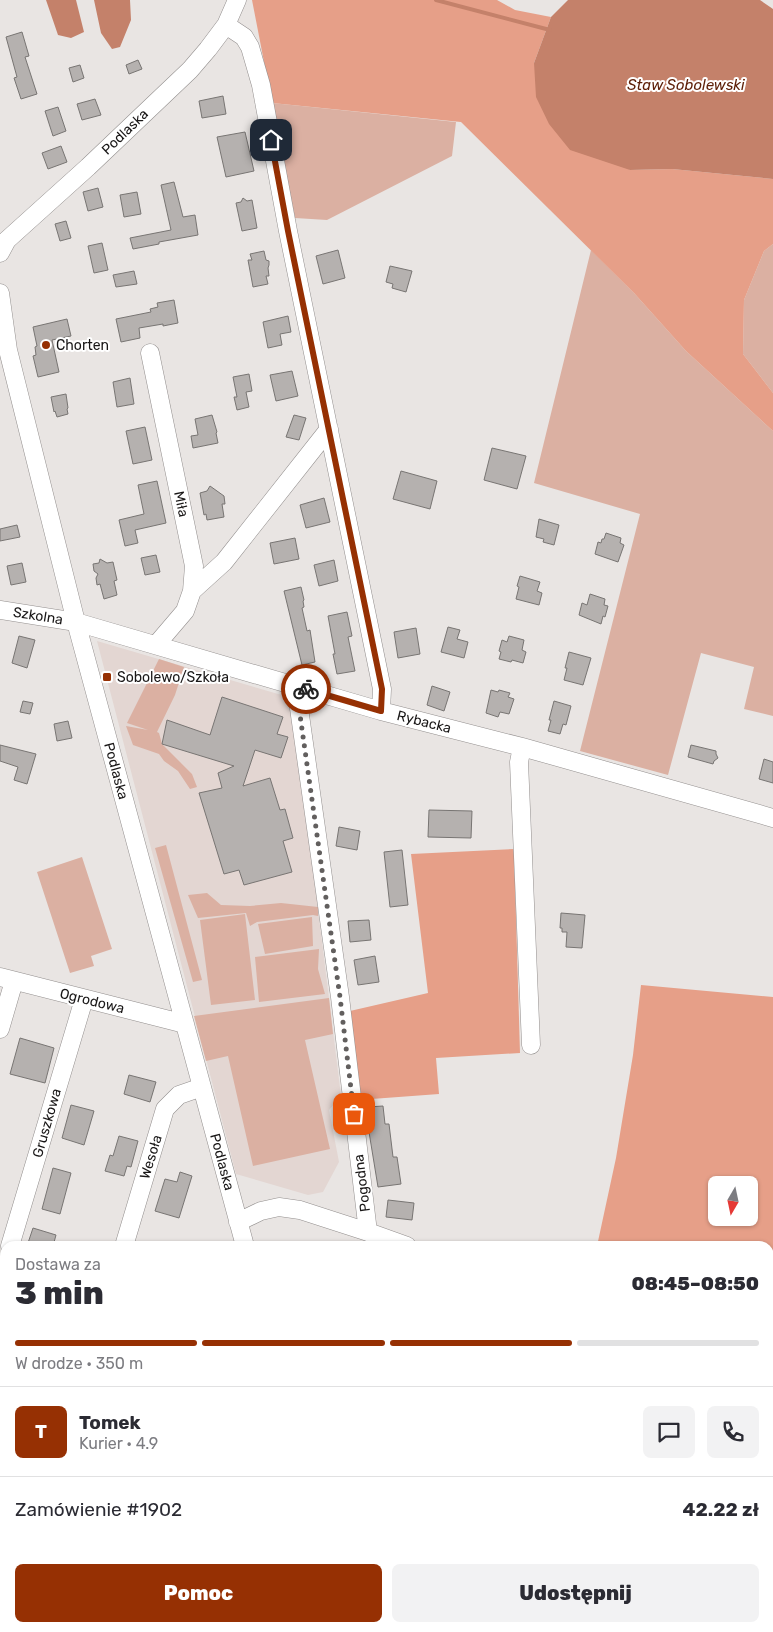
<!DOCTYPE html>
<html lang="pl">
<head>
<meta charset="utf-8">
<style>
  body { margin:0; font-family:Rubik,sans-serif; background:#f2f2f3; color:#2b2b33; height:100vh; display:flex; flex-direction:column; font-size:19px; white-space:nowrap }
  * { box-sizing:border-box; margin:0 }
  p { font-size:16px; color:#7c7c81 }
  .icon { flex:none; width:28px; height:28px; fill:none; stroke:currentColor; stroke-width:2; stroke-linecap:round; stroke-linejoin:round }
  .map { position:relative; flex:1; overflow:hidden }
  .details { position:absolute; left:0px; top:1241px; width:774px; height:391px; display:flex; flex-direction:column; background:#fff; border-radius:15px 15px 0 0; box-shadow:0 1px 4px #0004 }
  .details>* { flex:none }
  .needle { width:32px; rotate:189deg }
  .buttons { position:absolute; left:708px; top:1176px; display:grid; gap:10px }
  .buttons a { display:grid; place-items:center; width:50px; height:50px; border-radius:8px; background:#fff; box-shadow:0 1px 4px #0004; font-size:25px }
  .pin { position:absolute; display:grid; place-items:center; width:42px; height:42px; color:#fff; margin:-21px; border-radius:10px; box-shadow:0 2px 8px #0006 }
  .courier { position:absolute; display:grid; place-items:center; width:50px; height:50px; margin:-25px; border:4px solid #963003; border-radius:50%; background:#fff; color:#222; box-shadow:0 1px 6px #0007 }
  .head em { font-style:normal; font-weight:800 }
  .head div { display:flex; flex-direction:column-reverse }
  .head { display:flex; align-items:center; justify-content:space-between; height:85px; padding:0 15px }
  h1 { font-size:32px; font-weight:800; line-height:38px }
  .bar { display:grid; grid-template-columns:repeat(4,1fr); gap:8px 5px; align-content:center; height:60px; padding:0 15px }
  .bar i { height:6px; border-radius:4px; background:#e1e1e2 }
  .bar .on { background:#963003 }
  .bar p { grid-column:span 4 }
  .line { display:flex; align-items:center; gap:12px; padding:0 15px; border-top:1px solid #e1e1e2 }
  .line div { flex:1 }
  .round { display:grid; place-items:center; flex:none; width:52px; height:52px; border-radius:8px; background:#f2f2f3 }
  .primary-button { display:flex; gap:10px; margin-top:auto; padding:10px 15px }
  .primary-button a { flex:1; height:58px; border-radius:8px; background:#963003; color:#fff; font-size:20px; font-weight:800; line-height:58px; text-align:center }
  .primary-button a+a { background:#f2f2f3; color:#2b2b33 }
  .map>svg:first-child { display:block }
  .built { fill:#e3d6d2 }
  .green { fill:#dbb0a2 }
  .forest { fill:#e69f88; fill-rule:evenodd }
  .water { fill:#c4816a }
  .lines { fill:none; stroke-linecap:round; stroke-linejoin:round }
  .stream { stroke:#c4816a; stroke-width:4 }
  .building { fill:#b5b1af; stroke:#787573 }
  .minor-casing { stroke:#938f8e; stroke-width:19 }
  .minor { stroke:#fff; stroke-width:18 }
  .done { stroke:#625f5e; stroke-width:5; stroke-dasharray:0 9 }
  .route { stroke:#963003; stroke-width:6 }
  .poi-dot { fill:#963003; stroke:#fff; stroke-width:2 }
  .labels { text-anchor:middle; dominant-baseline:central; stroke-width:4; stroke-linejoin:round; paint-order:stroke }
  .street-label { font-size:14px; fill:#191717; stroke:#fff }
  .poi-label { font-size:14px; fill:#191717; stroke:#fff; text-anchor:start }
  .water-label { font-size:15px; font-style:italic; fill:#5d1f07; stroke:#fff }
</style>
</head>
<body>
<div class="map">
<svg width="773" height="1632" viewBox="0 0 773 1632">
  <rect width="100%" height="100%" fill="#e9e5e3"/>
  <path class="built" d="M97,641L292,698L341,1096L329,1110L339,1162L323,1192L308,1195L236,1174Z"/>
  <path class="green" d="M272,103L456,122L452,156L327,220L295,218Z
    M773,244V393L743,354L744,300L764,251Z
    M591,250L634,293L686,351L773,431V716L744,709L754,667L701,653L668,775L580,751L640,514L534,483Z
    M159,659L184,667L175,695L157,732L159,733L162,744L192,774L197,787L190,789L178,771L164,761L159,754L133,745L126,726L148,730L127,723Z
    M166,845L202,980L193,982L155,848Z
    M82,857L112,949L91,956L94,966L70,973L37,872Z
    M207,893L221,905L250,906L281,903L318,907V916L313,915L257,922L250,926L246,913L198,918L188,895Z
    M245,914L255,1000L211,1005L200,920Z
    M312,917L313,946L265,954L258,924Z
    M319,949L318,969L325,994L259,1002L255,957Z
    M329,998L333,1034L305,1040L330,1149L253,1166L228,1056L206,1061L194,1016Z"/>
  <path class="forest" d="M252,0H497L515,10L551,17L534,63L630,170L672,169L773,179V244L764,251L744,300L743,354L773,393V431L686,351L634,293L461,122L272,103Z
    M514,849L520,1053L436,1058L439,1094L358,1100L350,1011L428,993L411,854Z
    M641,985L773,997V1632H608L610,1628H769V1246H597L616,1158L633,1055ZM716,1185H749V1218H716Z
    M370,1628H559L573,1632H371Z"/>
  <path class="water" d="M46,0H76L84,32L71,38L58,35Z
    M94,0H130L131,20L120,47L112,49L101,33Z
    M568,0H760L773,9V179L672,169L630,170L570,150L549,124L536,97L534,63L551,17Z"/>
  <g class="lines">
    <path class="stream" d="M436,0L550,30"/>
  </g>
  <path class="building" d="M22,32L29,56L25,57L37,94L21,99L14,78L17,77L6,37Z
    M138,60L142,69L129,74L126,65Z
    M80,65L84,78L73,82L69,68Z
    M223,96L226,114L202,118L199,101Z
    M95,99L101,115L82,120L77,104Z
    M58,107L66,131L53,136L45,111Z
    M245,132L254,171L226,177L217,137Z
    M61,146L67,162L48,169L42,153Z
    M174,182L183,217L195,215L198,235L159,242V244L133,249L130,238L171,230L161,185Z
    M98,188L103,207L88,211L83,192Z
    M137,192L141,214L124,217L120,195Z
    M243,198L247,201L252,200L257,228L242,231L236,203L241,202Z
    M66,221L71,238L60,241L55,224Z
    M102,243L108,270L94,273L88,246Z
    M338,250L345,278L323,284L316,256Z
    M264,251L266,260L269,261V265L268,268L269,276H266L268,284L253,287L248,260H252L250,254Z
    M390,266L412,271L406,292L392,288L393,284L386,282Z
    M134,271L137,284L116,287L113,275Z
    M174,300L178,323L163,326V324L139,328L140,338L121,342L116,319L151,312L150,309L158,307L157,303Z
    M288,316L291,332L280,334L282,345L268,348L263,322Z
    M67,319L71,336L52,340L59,372L38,377L33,356L36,355L35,347L37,346L33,327Z
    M292,371L298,396L276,401L270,375Z
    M249,374L252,391L246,392L249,407L237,410L234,397H237L233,377Z
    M130,378L134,404L117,407L113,382Z
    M66,394L68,408L67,409L68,414L57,417L55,411L54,412L51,397Z
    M212,415L217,432L216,433L218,443L193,448L191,436L198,435L195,419Z
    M294,415L306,418L299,440L286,437Z
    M145,427L152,460L133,464L126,431Z
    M492,448L526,456L517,489L484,480Z
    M401,471L437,481L430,509L393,499Z
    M157,481L166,523L135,530L138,543L125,546L119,520L144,514L138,485Z
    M210,486L224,496L225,504H222L224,517L207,520L206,514L204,515L200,493L207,491Z
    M324,498L330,522L306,528L300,505Z
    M539,519L559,525L554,545L543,542L544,539L536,537Z
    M17,525L20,537L0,541V529Z
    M606,533L621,538L620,543L624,545L618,562L595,554L598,542L601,543L602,539H604Z
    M295,538L299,559L274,564L270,543Z
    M156,555L160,572L145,575L141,558Z
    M100,559L107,563L113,562L117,580L114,581L117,595L104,599L100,584L97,585L96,578L98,574L94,571L93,564L99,563Z
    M334,560L338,581L319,586L314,565Z
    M22,563L26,582L11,585L7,566Z
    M520,576L540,582L537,591L542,593L539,605L516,599L519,587L517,586Z
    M301,587L304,600L303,601L304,607L302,608L307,631L310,630L315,662L302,665L284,591Z
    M590,594L605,599L604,605L608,606L605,617L603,616L601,624L579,615L582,603L587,605Z
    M347,612L352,636L348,637L355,671L337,674L333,654H335L328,616Z
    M448,627L460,630L457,639L468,642L464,658L441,652Z
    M416,628L420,654L398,658L394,632Z
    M19,636L35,640L27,668L12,663Z
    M509,636L524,640L522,650L526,652L523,663L512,660L511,662L499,659L501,652L499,651L502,640L507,642Z
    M569,652L591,658L583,685L564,680L567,668H565Z
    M432,686L450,692L444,711L427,705Z
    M491,690L498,692L499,690L510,693L508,697L514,699L509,714L500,712L498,717L486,713Z
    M222,697L283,717L277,734L288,737L281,758L255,750L243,786L270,778L280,810L285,809L293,838L283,841L292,872L244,885L239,870L224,874L199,793L222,788L218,773L234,766L162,744L167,720L210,735Z
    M23,701L33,703L30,714L20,712Z
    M554,701L571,706L566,725L563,724L560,734L548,731L551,720H549Z
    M68,721L72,738L57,741L54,724Z
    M0,745L36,754L27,784L14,780L18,767L0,761Z
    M691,745L716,751V754L718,758L714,761L713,764L688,757Z
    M764,759L773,762V783L759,779Z
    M429,810L472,811L471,838L428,837Z
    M339,827L360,831L357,850L336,846Z
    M402,850L408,905L390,907L384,852Z
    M561,913L585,915L582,948L566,947L567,932H562V928H560Z
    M369,920L371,940L350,942L348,921Z
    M375,956L379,982L358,985L354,960Z
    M20,1038L54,1048L45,1083L10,1074Z
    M129,1075L156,1082L150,1102L124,1094Z
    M71,1105L94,1111L84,1145L62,1138Z
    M383,1106L385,1124H389L393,1157H397L401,1184L378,1187L369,1132H371L368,1107Z
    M119,1136L138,1141L131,1167L127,1166L124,1176L105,1171L110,1155L113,1156Z
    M53,1168L71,1173L60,1214L42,1209Z
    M180,1172L192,1176L179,1218L155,1211L165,1179L177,1182Z
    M388,1200L414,1203L412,1220L386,1217Z
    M33,1228L56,1235L53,1246H27Z"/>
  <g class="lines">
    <g class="minor-casing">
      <path id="minor" d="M226,25L244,37L250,47L261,85L288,231L382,689L381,711
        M0,253L7,240L88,167L190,70L208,49L226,25L237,0
        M0,293L8,350L76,622L245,1246
        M150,353L194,566L192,591L185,611L156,645
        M192,591L224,562L329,429
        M0,610L76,622L381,711L522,747L773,818
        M302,688L298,701L340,997L368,1232
        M522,747L519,762L531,1045
        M0,977L185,1024
        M0,1029L14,981
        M238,1222L261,1211L279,1207L300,1210L368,1232L407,1246
        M10,1246L84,999
        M124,1246L165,1109L179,1095L202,1087
        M0,1281L5,1264
        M353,1628L354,1632
        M6,1632L8,1628
        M166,1632L168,1628"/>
    </g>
    <use href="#minor" class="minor"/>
  </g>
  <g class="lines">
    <path class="done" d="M306,689L302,688L298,701L340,997L354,1114"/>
    <path class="route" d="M271,140L288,231L382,689L381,711L306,689"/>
  </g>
  <g class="poi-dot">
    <circle cx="46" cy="345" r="5"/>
    <rect x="102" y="672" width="10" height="10" rx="2.5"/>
  </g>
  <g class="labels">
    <g class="street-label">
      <text transform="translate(125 132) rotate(-44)">Podlaska</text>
      <text transform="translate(181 504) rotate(78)">Miła</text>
      <text transform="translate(38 616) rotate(9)">Szkolna</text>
      <text transform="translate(424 722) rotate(14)">Rybacka</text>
      <text transform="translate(116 771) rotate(75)">Podlaska</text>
      <text transform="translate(92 1001) rotate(14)">Ogrodowa</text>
      <text transform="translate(47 1123) rotate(-74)">Gruszkowa</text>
      <text transform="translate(151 1157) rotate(-73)">Wesoła</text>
      <text transform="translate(222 1162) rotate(75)">Podlaska</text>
      <text transform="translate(362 1183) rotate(-97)">Pogodna</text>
    </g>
    <g class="poi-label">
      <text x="56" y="345">Chorten</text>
      <text x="117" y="677">Sobolewo/Szkoła</text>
    </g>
    <g class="water-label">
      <text x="686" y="85">Staw Sobolewski</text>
    </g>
  </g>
</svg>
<div class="buttons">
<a><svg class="needle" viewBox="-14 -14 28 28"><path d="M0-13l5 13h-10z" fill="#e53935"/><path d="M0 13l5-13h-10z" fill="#7c7c81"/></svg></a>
</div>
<div class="pin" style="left:354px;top:1114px;background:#ea580c"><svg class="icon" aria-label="bag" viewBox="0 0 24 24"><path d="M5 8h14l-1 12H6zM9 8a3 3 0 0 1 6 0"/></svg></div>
<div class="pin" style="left:271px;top:140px;background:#1f2937"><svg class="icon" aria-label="home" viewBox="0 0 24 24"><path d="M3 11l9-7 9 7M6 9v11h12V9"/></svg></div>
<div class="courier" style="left:306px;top:689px"><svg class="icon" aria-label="bike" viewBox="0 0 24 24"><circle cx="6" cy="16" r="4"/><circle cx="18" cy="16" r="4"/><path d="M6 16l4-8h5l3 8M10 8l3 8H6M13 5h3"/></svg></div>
<section class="details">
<div class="head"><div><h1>3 min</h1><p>Dostawa za</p></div><em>08:45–08:50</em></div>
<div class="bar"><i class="on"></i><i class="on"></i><i class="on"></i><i></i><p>W drodze · 350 m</p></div>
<div class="line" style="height:90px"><b class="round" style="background:#963003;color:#fff">T</b><div><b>Tomek</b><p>Kurier · 4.9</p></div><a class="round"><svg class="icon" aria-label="chat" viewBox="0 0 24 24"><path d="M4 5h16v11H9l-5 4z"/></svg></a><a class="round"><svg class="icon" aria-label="phone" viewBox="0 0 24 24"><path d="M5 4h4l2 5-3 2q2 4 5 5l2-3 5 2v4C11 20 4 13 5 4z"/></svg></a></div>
<div class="line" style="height:65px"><div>Zamówienie #1902</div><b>42.22 zł</b></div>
<div class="primary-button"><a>Pomoc</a><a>Udostępnij</a></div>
</section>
</div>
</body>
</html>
